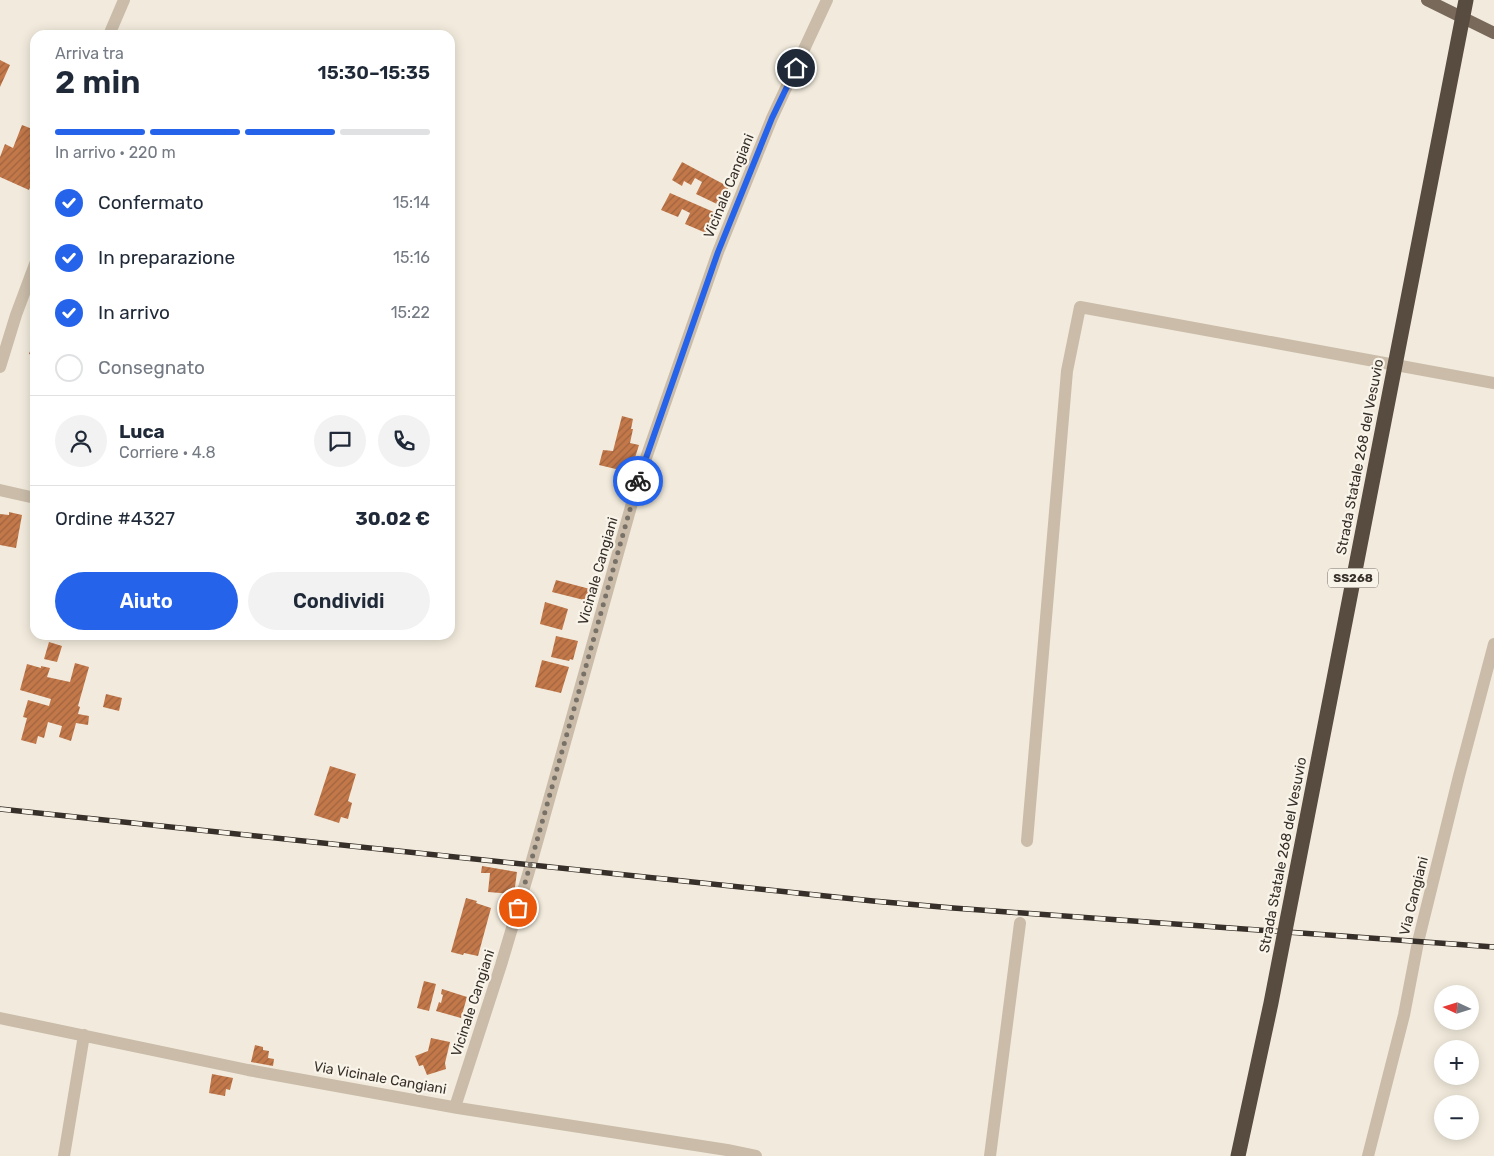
<!DOCTYPE html>
<html lang="it">
<head>
<meta charset="utf-8">
<style>
  body { margin:0; font-family:Rubik,sans-serif; background:#f2f2f3; color:#1f2937; height:100vh; display:flex; flex-direction:column; font-size:19px; white-space:nowrap }
  * { box-sizing:border-box; margin:0 }
  p { font-size:16px; color:#747a83 }
  .icon { flex:none; width:28px; height:28px; fill:none; stroke:currentColor; stroke-width:2; stroke-linecap:round; stroke-linejoin:round }
  .map { position:relative; flex:1; overflow:hidden }
  .panel { position:absolute; left:30px; top:30px; width:425px; height:610px; display:flex; flex-direction:column; background:#fff; border-radius:15px; box-shadow:0 2px 12px #0003 }
  .panel>* { flex:none }
  .needle { width:32px; rotate:274deg }
  .fabs { position:absolute; left:1434px; top:985px; display:grid; gap:10px }
  .fabs a { display:grid; place-items:center; width:45px; height:45px; border-radius:50%; background:#fff; box-shadow:0 2px 12px #0003; font-size:25px }
  .pin { position:absolute; display:grid; place-items:center; width:42px; height:42px; color:#fff; margin:-21px; border:2px solid #fff; border-radius:50%; box-shadow:0 1px 5px #0007 }
  .courier { position:absolute; display:grid; place-items:center; width:50px; height:50px; margin:-25px; border:4px solid #2563eb; border-radius:50%; background:#fff; color:#222; box-shadow:0 1px 6px #0007 }
  .headline em { font-style:normal; font-weight:600 }
  .headline div { display:flex; flex-direction:column-reverse }
  .headline { display:flex; align-items:center; justify-content:space-between; height:85px; padding:0 25px }
  h1 { font-size:32px; font-weight:600; line-height:38px }
  .bar { display:grid; grid-template-columns:repeat(4,1fr); gap:8px 5px; align-content:center; height:60px; padding:0 25px }
  .bar i { height:6px; border-radius:4px; background:#e0e1e3 }
  .bar .current { background:#2563eb }
  .bar p { grid-column:span 4 }
  .line { display:flex; align-items:center; gap:12px; padding:0 25px; border-top:1px solid #e0e1e3 }
  .line div { flex:1 }
  .round { display:grid; place-items:center; flex:none; width:52px; height:52px; border-radius:26px; background:#f2f2f3 }
  ol { padding:0 25px; list-style:none }
  li { display:flex; align-items:center; gap:15px; height:55px }
  li p { margin-inline-start:auto }
  li .icon { padding:5px; border-radius:50%; background:#2563eb; color:#fff; stroke-width:4 }
  li:last-child { color:#747a83 }
  li i { width:28px; height:28px; border:2px solid #e0e1e3; border-radius:50% }
  .primary-button { display:flex; gap:10px; margin-top:auto; padding:10px 25px }
  .primary-button a { flex:1; height:58px; border-radius:30px; background:#2563eb; color:#fff; font-size:20px; font-weight:600; line-height:58px; text-align:center }
  .primary-button a+a { background:#f2f2f3; color:#1f2937 }
  .map>svg:first-child { display:block }
  .building { fill:url(#building-hatch) }
  .lines { fill:none; stroke-linecap:round; stroke-linejoin:round }
  .minor { stroke:#cabca9; stroke-width:12 }
  .major { stroke:#79695a; stroke-width:12 }
  .rail-casing { stroke:#372f29; stroke-width:5.5 }
  .rail { stroke:#f9f4ea; stroke-width:4; stroke-dasharray:11; stroke-linecap:butt }
  .highway-bridge { stroke:#584b40; stroke-width:15 }
  .done { stroke:#787168; stroke-width:5; stroke-dasharray:0 9 }
  .route { stroke:#2563eb; stroke-width:6 }
  .labels { text-anchor:middle; dominant-baseline:central; stroke-width:4.5; stroke-linejoin:round; paint-order:stroke }
  .shield { fill:#f9f4ea; stroke:#716a63; stroke-width:1 }
  .shield-label { font-size:12px; font-weight:bold; fill:#372f29 }
  .street-label { font-size:14px; fill:#372f29; stroke:#f9f4ea }
</style>
</head>
<body>
<div class="map">
<svg width="1494" height="1156" viewBox="0 0 1494 1156">
  <defs>
    <pattern id="building-hatch" width="6" height="6" patternUnits="userSpaceOnUse" patternTransform="scale(1.25)"><rect width="6" height="6" fill="#c3784a"/><path d="M-1 1l2-2M0 6l6-6M5 7l2-2" fill="none" stroke="#9f633e"/></pattern>
  </defs>
  <rect width="100%" height="100%" fill="#f2ebdd"/>
  <path class="building" d="M0,60L10,65L0,87Z
    M22,125L35,130V174L29,190L0,177V157L5,144L13,148Z
    M682,162L729,187L719,205L696,194L702,182L695,178L691,185L684,181L682,186L672,180Z
    M670,193L716,213L706,233L685,224L690,213L682,209L678,217L661,210Z
    M35,337V356L29,354Z
    M622,416L633,419L631,429H633L630,443L639,445L633,464L627,462L624,471L599,465L603,450L613,451Z
    M9,512L22,515L16,548L0,545V514L9,515Z
    M556,580L590,589L588,601L552,592Z
    M545,602L568,609L562,630L540,624Z
    M556,636L578,641L573,660L570,659L569,661L551,657Z
    M49,642L62,646L57,662L44,659Z
    M542,660L569,667L561,693L535,687Z
    M75,663L89,667L78,706L80,707L78,714L89,716L88,725L76,723L71,741L59,737L62,726L48,722L44,738L38,736L36,744L21,740L27,718L23,717L28,700L49,706L51,699L20,690L27,664L41,668V666L50,668L47,677L70,682Z
    M106,694L122,698L119,711L103,707Z
    M330,766L356,774L348,801L352,803L348,819L341,817L339,823L314,815Z
    M482,866L517,872L514,894L488,892L490,873H481Z
    M466,898L477,901L476,903L491,908L478,956L464,953L463,955L451,952Z
    M424,981L436,984L429,1011L417,1008Z
    M442,989L467,997L461,1018L436,1011L439,1002L441,1003L443,995L441,994Z
    M431,1038L450,1042L445,1063L446,1069L427,1075L423,1065L419,1066L415,1056L428,1051Z
    M255,1045L263,1047V1050L269,1051L268,1058L274,1059L273,1066L251,1062Z
    M212,1074L233,1078L230,1090L226,1089L225,1096L209,1093Z"/>
  <g class="lines">
    <path class="minor" d="M109,35L124,0
      M0,367L16,315L35,264
      M0,490L35,498
      M1027,841L1067,371L1080,307L1494,383
      M0,1018L248,1070L458,1108L727,1150L756,1156
      M455,1107L501,965L529,871L639,478L718,252L772,118L827,0
      M64,1156L84,1035
      M990,1156L1020,923
      M1368,1156L1404,1015L1418,942L1459,776L1494,644"/>
    <path class="major" d="M1427,0L1494,33"/>
    <g class="rail-casing">
      <path id="rail" d="M0,809L873,901L953,908L1494,947"/>
    </g>
    <use href="#rail" class="rail"/>
    <path class="highway-bridge" d="M1238,1156L1271,1003L1466,0"/>
  </g>
  <g class="lines">
    <path class="done" d="M518,908L638,481"/>
    <path class="route" d="M638,481L718,252L772,118L796,68"/>
  </g>
  <g class="labels">
    <rect class="shield" x="1328" y="568.5" width="50" height="19" rx="4"/>
    <g class="shield-label">
      <text x="1353" y="578">SS268</text>
    </g>
    <g class="street-label">
      <text transform="translate(729 186) rotate(-68)">Vicinale Cangiani</text>
      <text transform="translate(1360 457) rotate(-79)">Strada Statale 268 del Vesuvio</text>
      <text transform="translate(598 571) rotate(-74)">Vicinale Cangiani</text>
      <text transform="translate(1283 855) rotate(-79)">Strada Statale 268 del Vesuvio</text>
      <text transform="translate(1414 896) rotate(-76)">Via Cangiani</text>
      <text transform="translate(473 1003) rotate(-72)">Vicinale Cangiani</text>
      <text transform="translate(380 1078) rotate(10)">Via Vicinale Cangiani</text>
    </g>
  </g>
</svg>
<div class="fabs">
<a><svg class="needle" viewBox="-14 -14 28 28"><path d="M0-13l5 13h-10z" fill="#e53935"/><path d="M0 13l5-13h-10z" fill="#747a83"/></svg></a>
<a>+</a>
<a>−</a>
</div>
<div class="pin" style="left:518px;top:908px;background:#ea580c"><svg class="icon" aria-label="bag" viewBox="0 0 24 24"><path d="M5 8h14l-1 12H6zM9 8a3 3 0 0 1 6 0"/></svg></div>
<div class="pin" style="left:796px;top:68px;background:#1f2937"><svg class="icon" aria-label="home" viewBox="0 0 24 24"><path d="M3 11l9-7 9 7M6 9v11h12V9"/></svg></div>
<div class="courier" style="left:638px;top:481px"><svg class="icon" aria-label="bike" viewBox="0 0 24 24"><circle cx="6" cy="16" r="4"/><circle cx="18" cy="16" r="4"/><path d="M6 16l4-8h5l3 8M10 8l3 8H6M13 5h3"/></svg></div>
<section class="panel">
<div class="headline"><div><h1>2 min</h1><p>Arriva tra</p></div><em>15:30–15:35</em></div>
<div class="bar"><i class="current"></i><i class="current"></i><i class="current"></i><i></i><p>In arrivo · 220 m</p></div>
<ol>
<li><svg class="icon" aria-label="check" viewBox="0 0 24 24"><path d="M5 12l5 5 9-10"/></svg>Confermato<p>15:14</p></li>
<li><svg class="icon" aria-label="check" viewBox="0 0 24 24"><path d="M5 12l5 5 9-10"/></svg>In preparazione<p>15:16</p></li>
<li><svg class="icon" aria-label="check" viewBox="0 0 24 24"><path d="M5 12l5 5 9-10"/></svg>In arrivo<p>15:22</p></li>
<li><i></i>Consegnato</li>
</ol>
<div class="line" style="height:90px"><a class="round"><svg class="icon" aria-label="person" viewBox="0 0 24 24"><circle cx="12" cy="8" r="4"/><path d="M4 21q1-7 8-7t8 7"/></svg></a><div><b>Luca</b><p>Corriere · 4.8</p></div><a class="round"><svg class="icon" aria-label="chat" viewBox="0 0 24 24"><path d="M4 5h16v11H9l-5 4z"/></svg></a><a class="round"><svg class="icon" aria-label="phone" viewBox="0 0 24 24"><path d="M5 4h4l2 5-3 2q2 4 5 5l2-3 5 2v4C11 20 4 13 5 4z"/></svg></a></div>
<div class="line" style="height:65px"><div>Ordine #4327</div><b>30.02 €</b></div>
<div class="primary-button"><a>Aiuto</a><a>Condividi</a></div>
</section>
</div>
</body>
</html>
